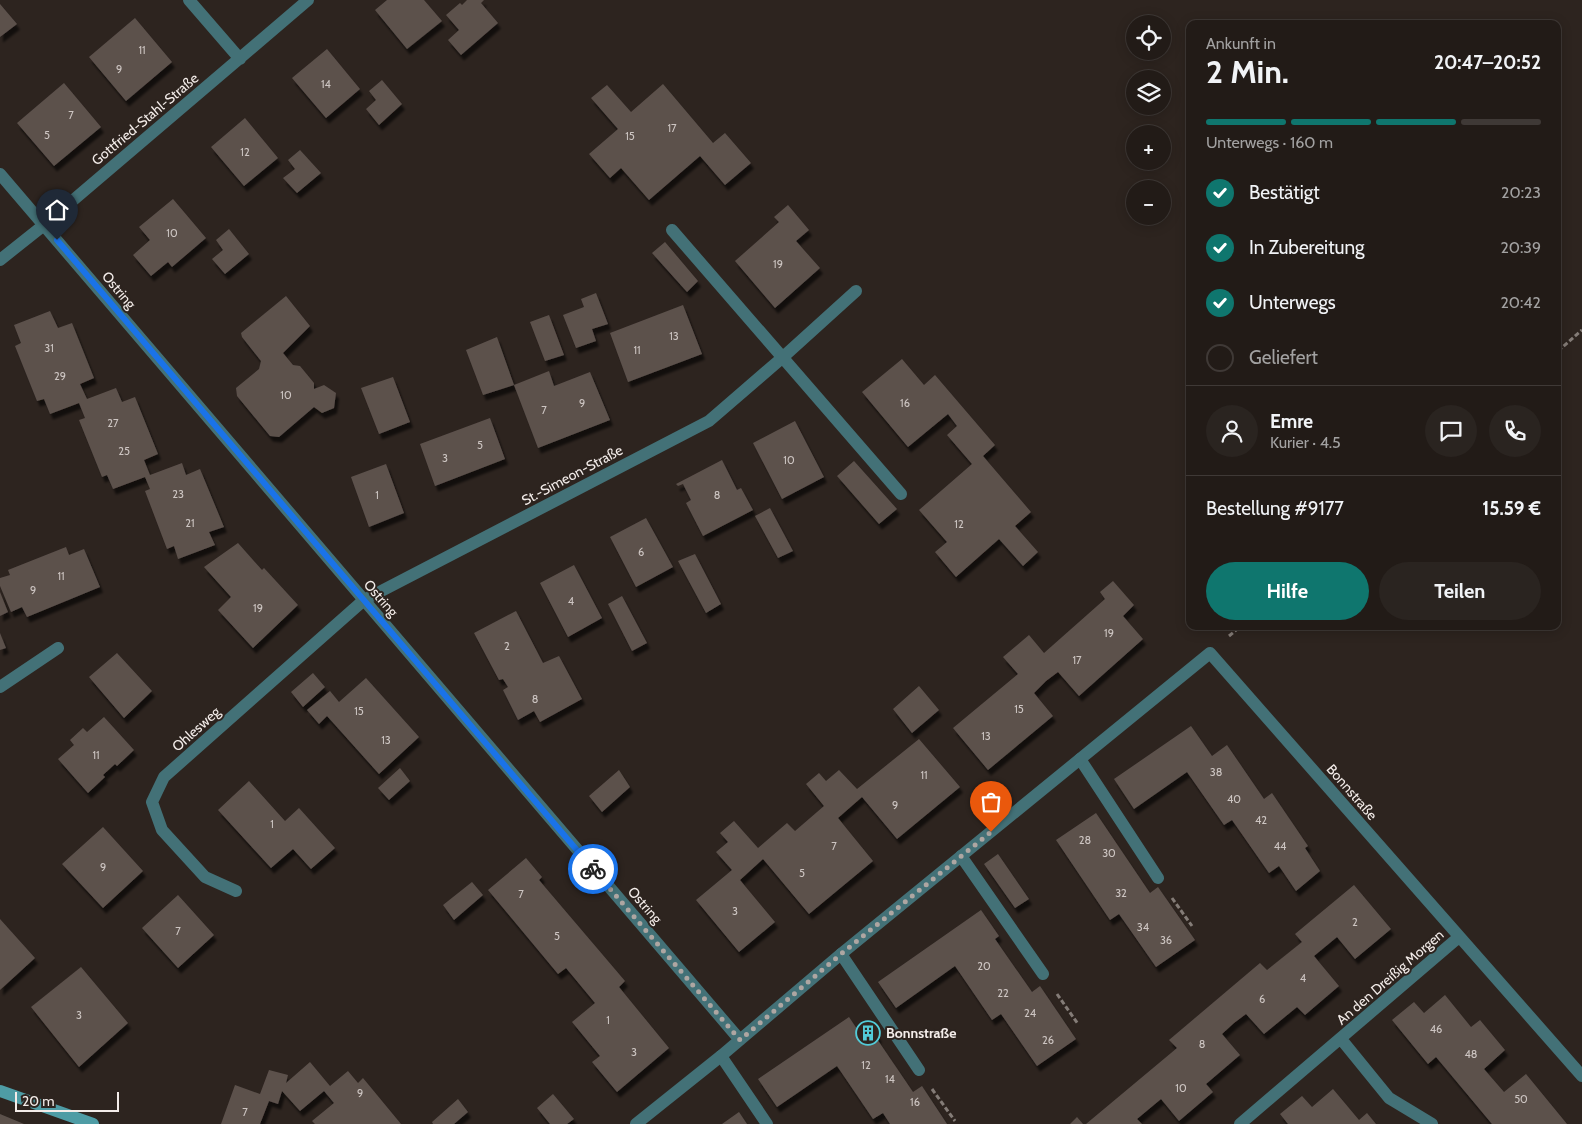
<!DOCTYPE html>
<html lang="de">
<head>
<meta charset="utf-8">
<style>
  body { margin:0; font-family:Cabin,sans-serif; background:#2a2420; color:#f1f3f6; height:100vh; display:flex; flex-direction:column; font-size:19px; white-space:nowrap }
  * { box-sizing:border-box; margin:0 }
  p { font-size:16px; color:#a2a1a1 }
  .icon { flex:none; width:28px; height:28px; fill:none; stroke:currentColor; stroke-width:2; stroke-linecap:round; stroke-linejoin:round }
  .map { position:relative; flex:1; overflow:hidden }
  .details { position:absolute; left:1186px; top:20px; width:375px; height:610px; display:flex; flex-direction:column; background:#221b17; border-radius:10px; box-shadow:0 2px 12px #0003,0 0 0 1px #3f3936 }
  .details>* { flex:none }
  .fabs { position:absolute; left:1126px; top:15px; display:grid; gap:10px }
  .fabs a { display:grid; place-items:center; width:45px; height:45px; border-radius:50%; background:#221b17; box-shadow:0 2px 12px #0003,0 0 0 1px #3f3936; font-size:25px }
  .scale { position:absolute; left:15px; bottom:12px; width:104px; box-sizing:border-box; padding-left:5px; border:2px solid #f3ece9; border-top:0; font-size:14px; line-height:18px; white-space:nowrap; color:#f3ece9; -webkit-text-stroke:4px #2d241f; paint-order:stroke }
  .pin { position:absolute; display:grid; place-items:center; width:42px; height:42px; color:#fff; margin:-51px -21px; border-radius:50% 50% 50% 0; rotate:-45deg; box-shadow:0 0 5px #0007 }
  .pin .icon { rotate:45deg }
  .courier { position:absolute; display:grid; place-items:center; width:50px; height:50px; margin:-25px; border:4px solid #1a73e8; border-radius:50%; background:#fff; color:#222; box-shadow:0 1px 6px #0007 }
  .head em { font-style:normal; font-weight:800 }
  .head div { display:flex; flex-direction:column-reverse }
  .head { display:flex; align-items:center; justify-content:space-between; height:85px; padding:0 20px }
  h1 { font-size:32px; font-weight:800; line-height:38px }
  .bar { display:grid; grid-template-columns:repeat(4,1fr); gap:8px 5px; align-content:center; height:60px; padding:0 20px }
  .bar i { height:6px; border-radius:4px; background:#3f3936 }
  .bar .on { background:#0f766e }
  .bar p { grid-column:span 4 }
  .line { display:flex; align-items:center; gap:12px; padding:0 20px; border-top:1px solid #3f3936 }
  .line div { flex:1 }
  .round { display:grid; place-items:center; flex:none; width:52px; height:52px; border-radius:26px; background:#2a2420 }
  ol { padding:0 20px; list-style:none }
  li { display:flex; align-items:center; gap:15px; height:55px }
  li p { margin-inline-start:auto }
  li .icon { padding:5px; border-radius:50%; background:#0f766e; color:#fff; stroke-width:4 }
  li:last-child { color:#a2a1a1 }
  li i { width:28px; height:28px; border:2px solid #3f3936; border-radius:50% }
  .primary-button { display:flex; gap:10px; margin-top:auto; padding:10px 20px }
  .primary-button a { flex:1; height:58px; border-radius:30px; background:#0f766e; color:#fff; font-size:20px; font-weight:800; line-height:58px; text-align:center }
  .primary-button a+a { background:#2a2420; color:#f1f3f6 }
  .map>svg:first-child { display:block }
  .building { fill:#5c514c; filter:url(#shadow) }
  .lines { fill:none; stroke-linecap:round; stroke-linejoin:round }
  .path { stroke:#847c77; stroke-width:3; stroke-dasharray:5 2.5; stroke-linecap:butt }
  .service { stroke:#437177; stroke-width:12 }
  .minor { stroke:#437177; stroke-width:12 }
  .secondary { stroke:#4e9ca5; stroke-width:12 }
  .done { stroke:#aea6a2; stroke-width:5; stroke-dasharray:0 9 }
  .route { stroke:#1a73e8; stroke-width:6 }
  .labels { text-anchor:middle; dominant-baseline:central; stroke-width:4; stroke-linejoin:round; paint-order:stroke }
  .number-label { font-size:11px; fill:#cdc5c2 }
  .street-label { font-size:14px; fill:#f3ece9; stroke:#2d241f }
  .poi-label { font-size:14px; font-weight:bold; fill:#f3ece9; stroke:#2d241f; text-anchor:start }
</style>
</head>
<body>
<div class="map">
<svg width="1582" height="1124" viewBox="0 0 1582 1124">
  <defs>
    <filter id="shadow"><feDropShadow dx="3" dy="5.5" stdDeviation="1" flood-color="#0009"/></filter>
  </defs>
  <rect width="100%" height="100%" fill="#2d241f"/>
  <path class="building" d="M387,0H424L442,21L407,49L375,10Z
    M467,0H484L481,3L498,23L461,55L448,40L459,30L446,15L460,3L462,5Z
    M0,4L17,24L0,37Z
    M135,18L172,62L126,101L89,57Z
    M327,49L360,89L326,118L292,78Z
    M382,80L402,104L379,125L366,109L376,100L369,91Z
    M64,83L101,127L54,166L17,123Z
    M663,84L713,143L725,133L751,163L725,185L700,156L649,200L621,168L610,178L589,154L618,129L591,98L607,85L631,112Z
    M245,118L278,158L244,186L211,147Z
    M300,150L321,173L297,193L283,178L295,169L288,160Z
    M173,199L206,238L172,267L168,262L151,276L133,255L150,240L139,227Z
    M788,205L809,230L796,241L820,268L775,308L735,261L779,222L774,217Z
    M229,229L249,254L225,274L212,259L223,250L216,240Z
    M665,242L698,281L687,292L652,253Z
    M596,293L608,324L592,329L596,341L576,348L563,315L584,307L581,299Z
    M286,296L310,326L283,353L293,365L300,366L314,383V389L324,385L336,393L334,408L322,413L314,407L279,437L270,436L237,396L236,388L259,369L261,361L242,337L241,333Z
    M683,305L702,354L628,382L610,333Z
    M50,311L58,328L72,323L94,378L80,384L87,399L116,388L122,402L135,397L158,454L144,460L150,475L182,463L186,475L200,469L224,527L209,532L215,545L178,559L174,546L167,549L145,491L150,489L145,477L113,489L107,475L102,477L79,420L85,418L79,403L50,414L44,399L37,401L15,346L21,343L14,325Z
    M549,315L564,355L545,361L530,322Z
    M497,337L514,385L483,395L466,350Z
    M902,359L924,385L935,375L995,445L983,456L1031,512L1015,526L1038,552L1023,566L999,539L956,577L935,552L947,542L919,510L972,464L947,435L957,426L948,414L908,447L862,392Z
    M549,371L554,386L590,372L610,420L538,448L514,385Z
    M393,377L410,422L379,434L361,388Z
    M490,418L505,459L435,486L420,444Z
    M795,421L824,477L782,499L753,443Z
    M722,460L737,490L741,488L753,510L703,536L686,503L691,500L683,484L678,486L676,484Z
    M854,461L897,509L879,524L837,476Z
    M386,464L404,513L369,527L351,477Z
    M770,508L793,551L778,558L755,516Z
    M646,518L673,567L636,587L610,537Z
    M238,543L262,570L264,568L298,605L253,648L218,610L231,597L204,567Z
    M66,547L69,555L84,549L100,587L27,617L22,607L11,612L0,586V578L10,575L8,570Z
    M695,554L721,604L706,613L678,561Z
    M574,565L602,618L568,637L540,583Z
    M1113,581L1134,605L1123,616L1143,639L1079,696L1058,672L1046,681L1034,693L1053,716L988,770L953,728L1018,674L1003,657L1029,635L1044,653L1105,599L1100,592Z
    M0,592L8,612L0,616Z
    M622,596L647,643L632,651L608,604Z
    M516,611L543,663L559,656L582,699L540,722L534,711L518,720L503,690L508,687L503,679L499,680L474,633Z
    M0,633L6,648L0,650Z
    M117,653L152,691L124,718L89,677Z
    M313,673L325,687L303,707L291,692Z
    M366,678L419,737L379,774L327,716L319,724L307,710L330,691L339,702Z
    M919,686L939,710L912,733L893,709Z
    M104,717L134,750L117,766L115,764L103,775L105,777L88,793L58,759L74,745L70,740L83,728L87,732Z
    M1191,726L1212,756L1227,745L1264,799L1272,793L1308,846L1305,848L1320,871L1296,891L1279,866L1269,873L1232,820L1224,825L1187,772L1134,809L1114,779Z
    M919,739L960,787L897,839L862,797L838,818L873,861L809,914L763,859L740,880L775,922L739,952L696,900L732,870L716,852L728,842L720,833L734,821L758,848L787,823L795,831L824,806L806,784L819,773L826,781L839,770L857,789Z
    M400,768L410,781L389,800L378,788Z
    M619,770L630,787L602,812L589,796Z
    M249,781L285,821L299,808L335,848L311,869L293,849L271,868L218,810Z
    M1096,813L1150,893L1158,887L1195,940L1156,967L1119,914L1110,920L1056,840Z
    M103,827L143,871L103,908L62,864Z
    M998,854L1029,899L1015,908L984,864Z
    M526,858L542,877L539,880L625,981L619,987L669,1048L617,1092L592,1062L600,1056L572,1022L595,1003L566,968L558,974L488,890Z
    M472,882L483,895L454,920L443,905Z
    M1354,885L1391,929L1355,959L1337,937L1314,956L1339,986L1305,1015L1297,1007L1264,1034L1246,1014L1234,1023L1222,1034L1240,1055L1206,1084L1213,1092L1179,1121L1161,1099L1137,1119L1142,1124H1086L1177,1048L1169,1040L1260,963L1267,970L1302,942L1295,934Z
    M178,895L214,935L178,968L142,928Z
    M981,910L999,936L995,939L1032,992L1040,986L1076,1039L1037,1066L1001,1014L992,1020L955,966L896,1008L878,982Z
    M0,919L35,958L0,990Z
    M81,967L128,1023L79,1067L31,1007Z
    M1445,995L1471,1027L1480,1020L1505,1050L1484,1069L1504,1092L1526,1074L1567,1124H1492L1436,1057L1428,1064L1392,1020L1414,1002L1424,1013Z
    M849,1017L857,1029L868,1021L879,1037L877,1039L913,1092L922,1086L947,1124H890L883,1113L873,1119L837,1066L777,1107L758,1079Z
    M310,1062L330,1086L348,1071L358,1083L363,1078L401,1124H315L312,1121L334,1103L324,1091L300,1111L282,1091L278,1104L269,1101L260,1124H221L235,1085L260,1094L269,1070L288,1075L286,1083Z
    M1333,1089L1359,1120L1367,1113L1376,1124H1288L1280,1114L1302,1096L1312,1107Z
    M553,1094L574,1119L567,1124H550L537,1108Z
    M458,1099L468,1112L454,1124H433L432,1122Z
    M739,1112L747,1124H722Z
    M0,1114L24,1124H0Z
    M1077,1117L1083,1124H1070Z"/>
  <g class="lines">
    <path class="path" d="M1558,351L1582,330
      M1229,636L1241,626
      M1172,898L1192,926
      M1057,994L1078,1024
      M932,1089L955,1121"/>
    <path class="service" d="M1080,759L1158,878
      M961,856L1043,974
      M841,954L919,1070
      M721,1056L767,1124"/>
    <path class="minor" d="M189,0L240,59
      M0,174L740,1040
      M672,230L901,494
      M0,260L44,225L308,0
      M0,687L58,648
      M236,891L205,877L162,830L152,802L164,777L364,600L709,421L782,358L856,291
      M1341,1039L1389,1098L1432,1124
      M636,1124L721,1056L841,954L1210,653L1582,1076
      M1240,1124L1459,937"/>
    <path class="secondary" d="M0,1091L93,1124"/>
  </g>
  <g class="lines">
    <path class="done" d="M593,869L740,1040L841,954L991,832"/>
    <path class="route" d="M57,240L593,869"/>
  </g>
  <defs>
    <g id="building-ring" transform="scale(1.25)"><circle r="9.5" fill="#2d241f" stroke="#52cbd8" stroke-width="1.5"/><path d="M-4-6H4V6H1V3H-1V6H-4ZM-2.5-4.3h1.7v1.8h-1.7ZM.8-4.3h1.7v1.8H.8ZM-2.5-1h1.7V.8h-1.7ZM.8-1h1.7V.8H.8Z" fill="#52cbd8"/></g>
  </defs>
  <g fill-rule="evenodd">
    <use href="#building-ring" x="868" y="1033"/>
  </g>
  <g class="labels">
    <g class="number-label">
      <text x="142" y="50">11</text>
      <text x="119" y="69">9</text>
      <text x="326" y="84">14</text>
      <text x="71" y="115">7</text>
      <text x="672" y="128">17</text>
      <text x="47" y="135">5</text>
      <text x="630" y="136">15</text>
      <text x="245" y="152">12</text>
      <text x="172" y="233">10</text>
      <text x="778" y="264">19</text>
      <text x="674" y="336">13</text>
      <text x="49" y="348">31</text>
      <text x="637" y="350">11</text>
      <text x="60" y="376">29</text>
      <text x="286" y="395">10</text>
      <text x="582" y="403">9</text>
      <text x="905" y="403">16</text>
      <text x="544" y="410">7</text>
      <text x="113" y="423">27</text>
      <text x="480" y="445">5</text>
      <text x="124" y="451">25</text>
      <text x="445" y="458">3</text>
      <text x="789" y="460">10</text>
      <text x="178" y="494">23</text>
      <text x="377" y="495">1</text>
      <text x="717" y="495">8</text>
      <text x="190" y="523">21</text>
      <text x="959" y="524">12</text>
      <text x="641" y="552">6</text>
      <text x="61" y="576">11</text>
      <text x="33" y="590">9</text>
      <text x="571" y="601">4</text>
      <text x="258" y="608">19</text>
      <text x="1109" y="633">19</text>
      <text x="507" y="646">2</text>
      <text x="1077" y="660">17</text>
      <text x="535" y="699">8</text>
      <text x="1019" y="709">15</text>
      <text x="359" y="711">15</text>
      <text x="986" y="736">13</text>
      <text x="386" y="740">13</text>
      <text x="96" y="755">11</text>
      <text x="1216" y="772">38</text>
      <text x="924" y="775">11</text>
      <text x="1234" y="799">40</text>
      <text x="895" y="805">9</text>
      <text x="1261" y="820">42</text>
      <text x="272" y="824">1</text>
      <text x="1085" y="840">28</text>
      <text x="834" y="846">7</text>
      <text x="1280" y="846">44</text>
      <text x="1109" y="853">30</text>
      <text x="103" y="867">9</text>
      <text x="802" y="873">5</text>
      <text x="1121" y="893">32</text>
      <text x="521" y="894">7</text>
      <text x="735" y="911">3</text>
      <text x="1355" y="922">2</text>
      <text x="1143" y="927">34</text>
      <text x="178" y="931">7</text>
      <text x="557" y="936">5</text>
      <text x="1166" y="940">36</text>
      <text x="984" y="966">20</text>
      <text x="1303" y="978">4</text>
      <text x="1003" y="993">22</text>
      <text x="1262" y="999">6</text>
      <text x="1030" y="1013">24</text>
      <text x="79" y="1015">3</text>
      <text x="608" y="1020">1</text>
      <text x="1436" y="1029">46</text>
      <text x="1048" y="1040">26</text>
      <text x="1202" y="1044">8</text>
      <text x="634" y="1052">3</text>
      <text x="1471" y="1054">48</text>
      <text x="866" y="1065">12</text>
      <text x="890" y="1079">14</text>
      <text x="1181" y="1088">10</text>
      <text x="360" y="1093">9</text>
      <text x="1521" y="1099">50</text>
      <text x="915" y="1102">16</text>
      <text x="245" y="1112">7</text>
    </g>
    <g class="street-label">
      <text transform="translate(145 119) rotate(-40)">Gottfried-Stahl-Straße</text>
      <text transform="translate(119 290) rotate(50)">Ostring</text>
      <text transform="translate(572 475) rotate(-28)">St.-Simeon-Straße</text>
      <text transform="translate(381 598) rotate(49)">Ostring</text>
      <text transform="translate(196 729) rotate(-42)">Ohlesweg</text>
      <text transform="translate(1352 792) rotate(49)">Bonnstraße</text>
      <text transform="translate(645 905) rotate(49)">Ostring</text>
      <text transform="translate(1390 977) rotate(-41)">An den Dreißig Morgen</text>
    </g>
    <g class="poi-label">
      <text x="886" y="1033">Bonnstraße</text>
    </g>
  </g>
</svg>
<div class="fabs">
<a><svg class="icon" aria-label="locate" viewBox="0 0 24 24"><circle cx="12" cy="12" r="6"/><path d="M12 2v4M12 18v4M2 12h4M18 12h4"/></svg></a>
<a><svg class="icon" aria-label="layers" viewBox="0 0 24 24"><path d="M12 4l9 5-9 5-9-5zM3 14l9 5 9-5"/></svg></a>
<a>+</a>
<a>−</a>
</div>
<div class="scale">20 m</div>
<div class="pin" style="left:991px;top:832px;background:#ea580c"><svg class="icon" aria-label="bag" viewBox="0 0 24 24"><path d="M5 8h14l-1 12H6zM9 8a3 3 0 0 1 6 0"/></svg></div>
<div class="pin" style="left:57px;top:240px;background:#1f2937"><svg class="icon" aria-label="home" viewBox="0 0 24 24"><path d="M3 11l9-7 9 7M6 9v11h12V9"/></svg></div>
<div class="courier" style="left:593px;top:869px"><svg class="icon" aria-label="bike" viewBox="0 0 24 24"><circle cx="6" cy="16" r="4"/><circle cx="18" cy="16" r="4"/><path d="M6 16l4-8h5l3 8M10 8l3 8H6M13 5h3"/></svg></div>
<section class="details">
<div class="head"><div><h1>2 Min.</h1><p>Ankunft in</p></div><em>20:47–20:52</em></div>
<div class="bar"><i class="on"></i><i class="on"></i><i class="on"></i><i></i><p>Unterwegs · 160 m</p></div>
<ol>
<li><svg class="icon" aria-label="check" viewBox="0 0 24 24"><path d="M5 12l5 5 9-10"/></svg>Bestätigt<p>20:23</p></li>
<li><svg class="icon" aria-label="check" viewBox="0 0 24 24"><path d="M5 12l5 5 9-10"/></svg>In Zubereitung<p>20:39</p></li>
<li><svg class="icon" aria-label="check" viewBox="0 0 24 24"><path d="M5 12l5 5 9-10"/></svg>Unterwegs<p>20:42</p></li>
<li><i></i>Geliefert</li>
</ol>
<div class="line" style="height:90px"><a class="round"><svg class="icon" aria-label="person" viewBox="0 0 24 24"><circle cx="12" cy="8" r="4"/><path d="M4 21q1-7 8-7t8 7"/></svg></a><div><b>Emre</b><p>Kurier · 4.5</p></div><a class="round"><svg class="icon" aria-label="chat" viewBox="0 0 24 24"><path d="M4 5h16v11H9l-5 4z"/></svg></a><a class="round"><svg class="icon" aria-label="phone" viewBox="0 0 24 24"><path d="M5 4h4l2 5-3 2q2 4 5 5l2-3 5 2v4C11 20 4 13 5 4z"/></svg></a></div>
<div class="line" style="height:65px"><div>Bestellung #9177</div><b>15.59 €</b></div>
<div class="primary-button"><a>Hilfe</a><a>Teilen</a></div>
</section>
</div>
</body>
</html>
